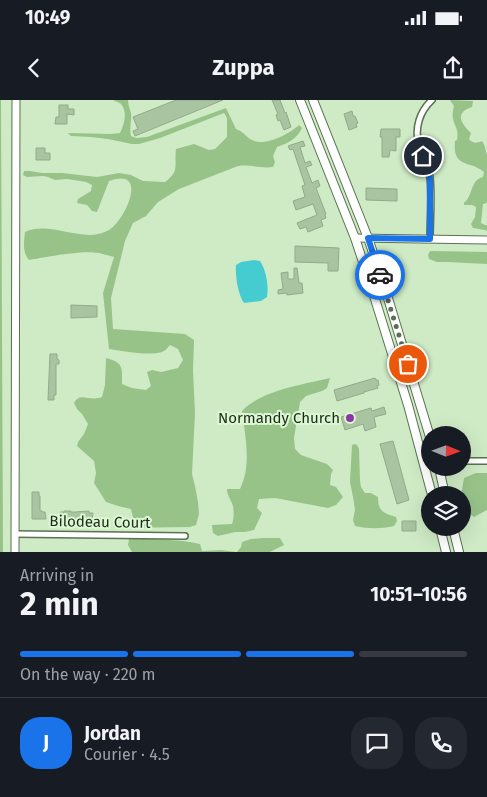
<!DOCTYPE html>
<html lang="en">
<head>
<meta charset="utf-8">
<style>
  body { margin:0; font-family:"Fira Sans",sans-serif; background:#242831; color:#f1f3f6; height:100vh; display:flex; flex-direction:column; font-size:19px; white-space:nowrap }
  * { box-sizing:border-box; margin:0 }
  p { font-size:16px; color:#9ea1a6 }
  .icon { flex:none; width:28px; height:28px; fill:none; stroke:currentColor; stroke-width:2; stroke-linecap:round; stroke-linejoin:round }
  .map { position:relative; height:452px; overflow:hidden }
  .drawer { display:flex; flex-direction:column; background:#171b24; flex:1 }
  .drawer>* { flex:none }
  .needle { width:32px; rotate:91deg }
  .tools { position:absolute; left:421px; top:326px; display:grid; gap:10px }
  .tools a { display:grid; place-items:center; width:50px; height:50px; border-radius:50%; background:#171b24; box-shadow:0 5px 20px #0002; font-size:25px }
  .pin { position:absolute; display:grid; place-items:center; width:42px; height:42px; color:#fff; margin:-21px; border:2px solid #fff; border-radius:50%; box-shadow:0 1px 5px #0007 }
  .courier { position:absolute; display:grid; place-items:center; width:50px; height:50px; margin:-25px; border:4px solid #1a73e8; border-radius:50%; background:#fff; color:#222; box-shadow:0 1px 6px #0007 }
  .headline em { font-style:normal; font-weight:700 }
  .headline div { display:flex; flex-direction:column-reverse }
  .headline { display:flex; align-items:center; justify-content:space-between; height:85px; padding:0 20px }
  h1 { font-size:32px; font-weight:700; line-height:38px }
  .bar { display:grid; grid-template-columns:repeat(4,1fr); gap:8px 5px; align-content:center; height:60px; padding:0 20px }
  .bar i { height:6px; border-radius:4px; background:#363941 }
  .bar .current { background:#1a73e8 }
  .bar p { grid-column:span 4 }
  .line { display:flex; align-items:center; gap:12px; padding:0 20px; border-top:1px solid #363941 }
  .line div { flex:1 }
  .round { display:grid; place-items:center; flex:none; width:52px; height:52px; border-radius:20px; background:#242831 }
  .status { display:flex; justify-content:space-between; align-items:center; height:35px; padding:0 25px; background:#171b24; direction:ltr }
  .status svg { height:14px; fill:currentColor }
  header { display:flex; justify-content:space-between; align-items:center; height:65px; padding:0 20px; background:#171b24; font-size:22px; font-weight:700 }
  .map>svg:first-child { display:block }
  .green { fill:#97c389 }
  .water { fill:#44ccd1 }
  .building { fill:#a9c4a0; stroke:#90ab88 }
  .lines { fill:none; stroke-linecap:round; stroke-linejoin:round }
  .street-casing { stroke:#597251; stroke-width:8 }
  .secondary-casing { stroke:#597251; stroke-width:9 }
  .primary-casing { stroke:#597251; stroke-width:10 }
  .street { stroke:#fff; stroke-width:5 }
  .secondary { stroke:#fff; stroke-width:7 }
  .primary { stroke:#fff; stroke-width:8 }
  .done { stroke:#5c6c56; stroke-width:5; stroke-dasharray:0 9 }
  .route { stroke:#1a73e8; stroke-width:6 }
  .poi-dot { fill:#8d37a5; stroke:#dbf8d2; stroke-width:2 }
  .labels { text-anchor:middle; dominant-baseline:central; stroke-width:4; stroke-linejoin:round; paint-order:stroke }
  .poi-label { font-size:15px; fill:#1e281b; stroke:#dbf8d2; text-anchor:end }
  .street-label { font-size:15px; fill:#1e281b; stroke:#dbf8d2 }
</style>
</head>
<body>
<div class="status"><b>10:49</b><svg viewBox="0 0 49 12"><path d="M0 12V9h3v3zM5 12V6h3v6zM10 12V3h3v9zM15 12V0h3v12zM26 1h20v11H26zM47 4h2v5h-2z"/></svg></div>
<header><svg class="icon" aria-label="back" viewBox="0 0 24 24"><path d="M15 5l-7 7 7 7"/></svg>Zuppa<svg class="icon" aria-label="share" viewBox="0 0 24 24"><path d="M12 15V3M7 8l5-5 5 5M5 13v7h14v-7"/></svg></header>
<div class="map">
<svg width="487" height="452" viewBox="0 0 487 452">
  <rect width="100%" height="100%" fill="#ceebc5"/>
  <path class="green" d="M0,0H1L3,452H0Z
    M113,0H128C128,5 130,9 131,13C132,21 129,28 131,36L136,38L147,37L226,8L236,29C244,32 246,37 252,40C265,47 289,34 299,25L302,28C297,39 288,43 277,47L273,56L275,62L273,67C261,69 250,64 238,66L179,89L158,102L146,116L133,123L125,141L111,198L113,229L185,234L194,240L193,271L195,313L192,374L195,386L198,402L199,414L196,425L190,427L115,428L113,426L134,421L131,409L118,406L106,402L94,383L96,373L94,361L77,346L78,342L84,334L88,324L82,314L77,309L74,303C80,291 90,302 102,297L105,285L106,258C124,263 122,267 122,284L132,288L146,290L151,286L147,272L152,270L161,272L178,268L183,260L178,249L170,245C168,247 166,250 164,251C153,257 122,251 109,249L103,193L114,157C109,156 104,154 99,153C81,150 47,157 29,160C22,152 24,142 25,132C52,120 83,145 109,130C125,121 150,66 109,81L97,112L92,111L87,105L77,103L78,99L91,91L92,85L86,82L67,79L55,80L48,77L43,76L27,77L23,75L24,71H30L42,73H62L97,77L119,73L131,75L143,81L165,82C180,71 174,66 176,49L194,44L209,50L215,49L227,37V18L224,13L160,38L139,44H132L108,39L91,37L71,36L68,33L111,34L120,33C124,25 128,12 121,4C120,3 115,1 113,0Z
    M450,0L473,1L472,7C454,13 461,23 471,33L469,39C473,44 477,43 482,41C486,47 485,50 487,55V103L483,104L481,123L485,125H487V131L485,130L473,128L471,124L475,117L476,107L472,105H464V103C473,96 470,80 483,77L484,72C471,60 452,69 455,41L457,40C459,28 455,28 453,19C452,15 453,10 454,6Z
    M430,151L487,152V164L447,162H437L429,159L428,155Z
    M330,278L327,288L322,291L306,296L300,302L294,338L295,349L301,355L327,364L333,370L331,374L330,385L336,387L343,397L336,405L328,408L275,398L259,399L257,408L262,413L254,430L245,432H235L218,436L213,433L212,425L232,424C234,418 234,412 233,406C231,399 227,396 227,389H240C252,365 245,335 242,311C260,291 304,284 330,278Z
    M355,344L357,345L359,349L360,381L361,387L365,393H371L378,397C378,411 383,413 396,417L397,421L394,426C380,429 369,429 355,426L353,420L355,410L353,397L350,382L352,345Z
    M476,373H487V410L474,417L464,410L462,395H461L464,378Z
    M263,438H280L284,445L270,452H237L241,447L242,442L251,439Z
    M129,439C153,439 177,439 200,444L202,451L221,450L236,452H132L128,445Z"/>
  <path class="water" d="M254,160L260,161C266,170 269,186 267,197L261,201L244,203C238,195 235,175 236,165L241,162Z"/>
  <path class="building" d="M176,0H223L135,36L133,31L138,29L133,17Z
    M272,0H280L285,13L286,12L291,27L284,30L280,20L278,21L276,15L278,14Z
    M59,5H68V9H74V15L67,14V24H55L56,17H59Z
    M352,11L353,16H355L358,23L356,24L357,27L349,30L344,14Z
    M381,29H400V37H396V51L390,50L389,57H382V37H380Z
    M303,41L305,46L300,47L305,63L310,61L312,65L306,67L312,83L318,80L320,86L316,88L326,114L325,115L326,118L321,120L323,126L308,132L306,127L300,129L297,123L317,115L313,104L296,110L293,101L305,97L302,86L305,85L293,49L290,50L288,46Z
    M36,48H45V53H50V60H36Z
    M366,88L397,89V101L366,100Z
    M295,146L339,148L338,171H328V163L295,162Z
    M294,168H297L299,183H302L303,193L287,195V193L278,194V190L283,189L281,173L288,172V179H294Z
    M71,205L97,206V217L71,218Z
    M50,254H57V259L59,260V264H56V295H54V300H48Z
    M375,278L376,280H378L379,285L377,286L378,288L364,292V293L337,301L334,290Z
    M384,307L386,314L374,317L376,327L365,331L363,324L345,330L341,317L371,308L372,311Z
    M393,341L409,400L397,404L380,344Z
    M32,392H39V396H40V411H42V412H45L46,419H32Z
    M64,411H71V412H75L89,411V413H93L92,420H88V421L74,419L64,421V419H60V412H64Z
    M402,421H416V431H402Z"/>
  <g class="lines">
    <g class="street-casing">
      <path id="street" d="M430,139C430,120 432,97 430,78C429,66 422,56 419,45C414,28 420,11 432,0
        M462,361H487
        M15,434L185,436"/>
    </g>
    <g class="secondary-casing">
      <path id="secondary" d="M355,138L487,140
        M15,452L16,0"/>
    </g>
    <g class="primary-casing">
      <path id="primary" d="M300,0L355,138L370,183L408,305L432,395
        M313,0L368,138L384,185L430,337
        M439,368L445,395
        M440,428L446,452
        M453,428L459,452"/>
    </g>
    <use href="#street" class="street"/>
    <use href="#secondary" class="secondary"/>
    <use href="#primary" class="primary"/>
  </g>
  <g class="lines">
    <path class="done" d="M380,175L408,264"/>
    <path class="route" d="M380,175L368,138L430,139V79L428,67L423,56"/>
  </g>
  <circle class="poi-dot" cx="350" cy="318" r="5"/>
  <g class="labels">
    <g class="poi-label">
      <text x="340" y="318">Normandy Church</text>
    </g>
    <g class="street-label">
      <text transform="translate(100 422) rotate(1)">Bilodeau Court</text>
    </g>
  </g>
</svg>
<div class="tools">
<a><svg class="needle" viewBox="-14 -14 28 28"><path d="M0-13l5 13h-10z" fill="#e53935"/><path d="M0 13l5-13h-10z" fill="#9ea1a6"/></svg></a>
<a><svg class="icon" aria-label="layers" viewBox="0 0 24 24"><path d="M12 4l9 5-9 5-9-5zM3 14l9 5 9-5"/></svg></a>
</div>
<div class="pin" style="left:408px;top:264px;background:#ea580c"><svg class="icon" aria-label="bag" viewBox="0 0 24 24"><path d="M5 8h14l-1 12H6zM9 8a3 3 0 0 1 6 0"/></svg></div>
<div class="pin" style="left:423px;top:56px;background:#1f2937"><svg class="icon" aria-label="home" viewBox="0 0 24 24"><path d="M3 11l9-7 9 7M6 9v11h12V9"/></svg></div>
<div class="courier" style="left:380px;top:175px"><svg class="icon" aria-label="car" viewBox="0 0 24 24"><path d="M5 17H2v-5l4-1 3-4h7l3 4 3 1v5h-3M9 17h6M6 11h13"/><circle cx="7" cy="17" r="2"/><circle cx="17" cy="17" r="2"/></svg></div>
</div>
<section class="drawer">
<div class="headline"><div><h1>2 min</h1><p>Arriving in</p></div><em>10:51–10:56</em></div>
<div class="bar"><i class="current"></i><i class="current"></i><i class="current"></i><i></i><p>On the way · 220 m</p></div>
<div class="line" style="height:90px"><b class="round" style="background:#1a73e8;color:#fff">J</b><div><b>Jordan</b><p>Courier · 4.5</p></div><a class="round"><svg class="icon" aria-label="chat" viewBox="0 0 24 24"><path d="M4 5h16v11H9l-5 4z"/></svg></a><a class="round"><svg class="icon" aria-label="phone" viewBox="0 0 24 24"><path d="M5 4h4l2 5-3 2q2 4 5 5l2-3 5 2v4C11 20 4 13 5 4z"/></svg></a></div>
</section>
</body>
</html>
